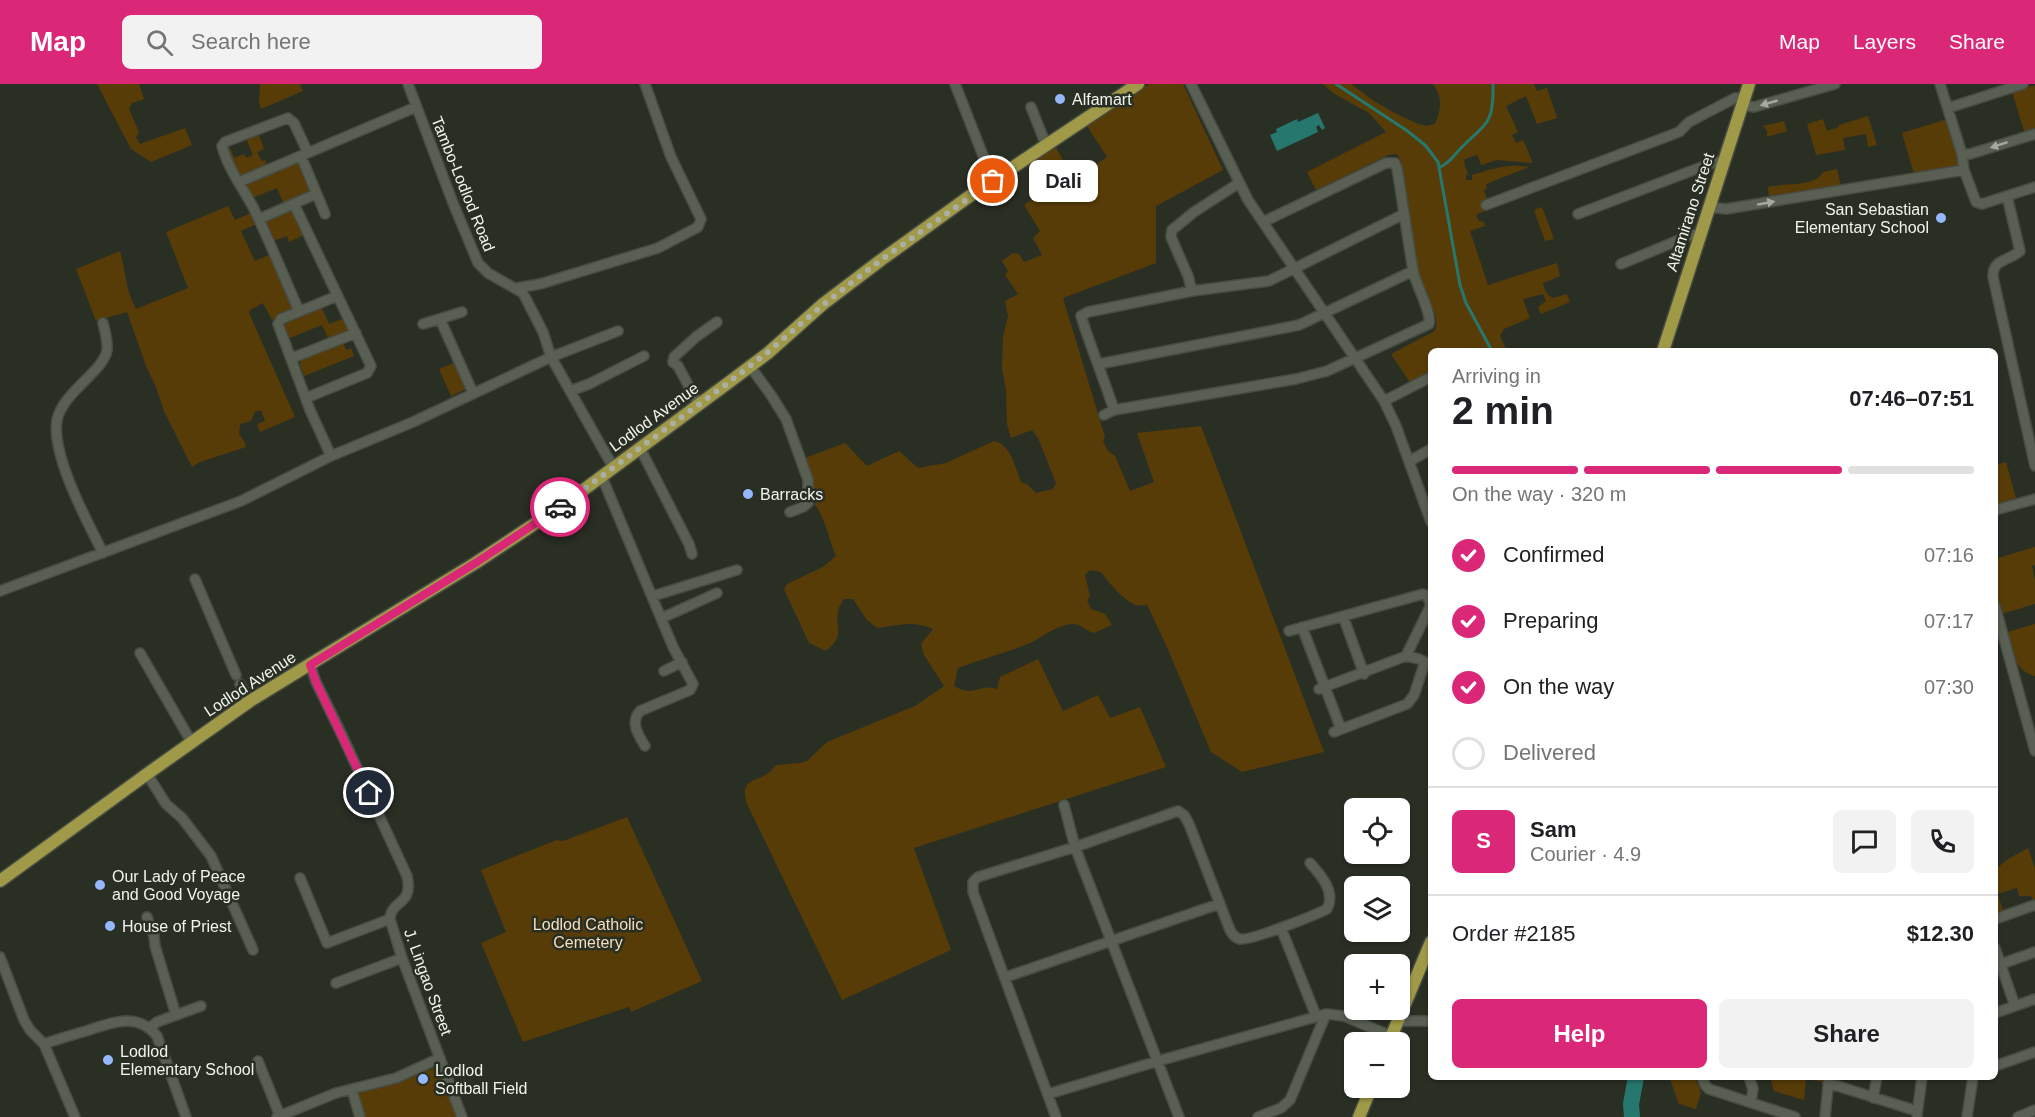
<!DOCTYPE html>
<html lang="en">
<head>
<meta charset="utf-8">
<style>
  body { margin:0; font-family:Arial,sans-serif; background:#f2f2f2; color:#202124; height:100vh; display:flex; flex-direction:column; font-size:22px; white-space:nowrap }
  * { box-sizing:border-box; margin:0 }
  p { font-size:20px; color:#757577 }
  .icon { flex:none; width:33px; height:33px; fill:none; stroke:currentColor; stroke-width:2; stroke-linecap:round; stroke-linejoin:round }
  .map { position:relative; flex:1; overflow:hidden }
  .sheet { position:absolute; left:1428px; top:264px; width:570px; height:732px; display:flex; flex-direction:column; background:#fff; border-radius:9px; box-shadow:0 2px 4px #0004 }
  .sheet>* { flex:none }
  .controls { position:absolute; left:1344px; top:714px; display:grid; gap:12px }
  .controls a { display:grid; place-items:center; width:66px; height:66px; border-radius:9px; background:#fff; box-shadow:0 2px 4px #0004; font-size:30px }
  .pin { position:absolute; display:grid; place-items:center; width:51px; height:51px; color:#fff; margin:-26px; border:3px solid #fff; border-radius:50%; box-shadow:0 2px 6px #0007 }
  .courier { position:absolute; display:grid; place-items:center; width:60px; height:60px; margin:-30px; border:4px solid #db2777; border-radius:50%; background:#fff; color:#222; box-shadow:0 2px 8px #0007 }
  .bubble { position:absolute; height:42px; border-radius:9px; background:#fff; box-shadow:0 2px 4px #0004; font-size:20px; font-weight:800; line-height:42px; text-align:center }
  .headline em { font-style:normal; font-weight:800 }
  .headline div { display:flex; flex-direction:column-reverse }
  .headline { display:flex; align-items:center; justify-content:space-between; height:102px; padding:0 24px }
  h1 { font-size:39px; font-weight:800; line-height:45px }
  .bar { display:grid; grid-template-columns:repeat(4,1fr); gap:9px 6px; align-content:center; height:72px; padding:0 24px }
  .bar i { height:8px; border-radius:4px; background:#e0e0e0 }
  .bar .current { background:#db2777 }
  .bar p { grid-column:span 4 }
  .line { display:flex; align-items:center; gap:15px; padding:0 24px; border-top:2px solid #e0e0e0 }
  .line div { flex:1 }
  .round { display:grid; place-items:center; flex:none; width:63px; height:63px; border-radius:9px; background:#f2f2f2 }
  ol { padding:0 24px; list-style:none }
  li { display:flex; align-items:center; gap:18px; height:66px }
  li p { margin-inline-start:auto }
  li .icon { padding:6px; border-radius:50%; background:#db2777; color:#fff; stroke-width:4 }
  li:last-child { color:#757577 }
  li i { width:33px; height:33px; border:3px solid #e0e0e0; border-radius:50% }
  .button { display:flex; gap:12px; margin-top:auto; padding:12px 24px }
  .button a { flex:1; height:69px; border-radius:9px; background:#db2777; color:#fff; font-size:24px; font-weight:800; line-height:69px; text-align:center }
  .button a+a { background:#f2f2f2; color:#202124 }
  header { display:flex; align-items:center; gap:36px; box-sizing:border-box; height:84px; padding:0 30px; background:#db2777; color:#fff }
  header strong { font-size:28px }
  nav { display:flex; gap:33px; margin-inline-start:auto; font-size:21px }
  .search { width:420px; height:54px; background:#f2f2f2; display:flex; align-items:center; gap:15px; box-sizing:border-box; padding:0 21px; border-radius:9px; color:#757577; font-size:22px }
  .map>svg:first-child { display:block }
  .green { fill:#583c08 }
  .water { fill:#26786e }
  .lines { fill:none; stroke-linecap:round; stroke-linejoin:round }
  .stream { stroke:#26786e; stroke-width:3 }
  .river { stroke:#26786e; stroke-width:16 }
  .minor-casing { stroke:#474c43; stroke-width:12 }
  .major-casing { stroke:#474c43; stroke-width:15 }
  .minor { stroke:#595f53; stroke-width:9 }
  .major { stroke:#9f9948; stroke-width:12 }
  .oneway { fill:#a4aaa0 }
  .done { stroke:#abafa6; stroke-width:6; stroke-dasharray:0 10.8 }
  .route { stroke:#db2777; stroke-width:8 }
  .poi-dot { fill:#94b7fd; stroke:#2a2f24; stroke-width:2 }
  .labels { text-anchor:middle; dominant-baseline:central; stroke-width:5; stroke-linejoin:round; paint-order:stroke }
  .poi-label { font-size:16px; fill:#f0f4ec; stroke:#2a2f24; text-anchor:start }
  .street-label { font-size:16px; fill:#f0f4ec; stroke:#2a2f24 }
  .park-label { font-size:16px; fill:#f7debd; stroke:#2a2f24 }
</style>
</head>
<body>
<header>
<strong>Map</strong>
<div class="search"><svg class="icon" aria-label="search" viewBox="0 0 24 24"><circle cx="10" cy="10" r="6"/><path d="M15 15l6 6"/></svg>Search here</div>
<nav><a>Map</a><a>Layers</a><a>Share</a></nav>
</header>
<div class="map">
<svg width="2035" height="1033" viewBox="0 0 2035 1033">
  <rect width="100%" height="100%" fill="#2a2f24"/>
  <path class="green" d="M97,0H139L144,15L132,19L129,25L139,48L136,53L140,60L185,44L192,61L151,78L131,65Z
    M260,0H300L303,7L261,25L259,19Z
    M1149,0H1183L1223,86L1156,122V179L1063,214L1105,353L1103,357L1108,367L1115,372L1130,407L1154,398L1137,349L1201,342L1324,668L1242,688L1211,668L1167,563L1147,521C1144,521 1141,522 1137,521C1126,519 1107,497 1101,488L1090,486L1085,491L1090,512L1087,516L1091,525L1105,530L1112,541L1094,549C1085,547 1082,540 1073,540C1057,540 1043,553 1030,559C1006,569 981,575 958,584L954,602C975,614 979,599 997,605L1000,593L1038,575L1063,627L1098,611L1110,634L1140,623L1166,683L914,764L951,866L842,916L747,720C739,694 755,699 770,688C772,686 774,683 776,681L800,679L807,677L827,658L915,622L944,602L924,571L921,560L933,545C916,536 896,541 877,544L867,536L853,515H844C842,518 838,524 838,528C835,547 846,550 826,567L809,559L784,505L787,500L823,483L836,472C829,457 825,433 815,421L805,374L845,359L867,382L899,367L918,384L946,379L994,357C1011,360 1015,384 1021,398L1027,400L1036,409L1053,405L1056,399L1038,354L1032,346L1011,354L1007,340L1006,306L1002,284L1003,253L1008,232L1005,217L1018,210L1005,191L1008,187L1002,177L1013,169L1019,170L1024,178L1042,171L1033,154L1040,147L1024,121L1046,106L1028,79L1055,62L1072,91L1086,87L1107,73L1087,42Z
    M1323,0H1351L1374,17L1393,28L1418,40L1427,42L1435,40C1441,26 1443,13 1433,0H1534L1537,7L1547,4L1557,34L1537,40L1526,12L1506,22L1518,48L1512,51L1516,59L1523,56L1533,79L1497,76L1481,81L1478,72L1476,71L1465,75L1464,78L1468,91H1466V96H1472V91C1491,85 1509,79 1529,83L1486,100L1487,104L1484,107L1487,115L1492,114L1493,116L1483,122L1484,127L1476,131L1479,137L1484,138L1485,142L1470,147L1488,201L1557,179L1560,192L1543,199C1545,206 1546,211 1553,214L1567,210L1570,218L1541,230L1538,223L1546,217L1543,210L1523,215L1530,234L1504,245L1500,252L1507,267H1431V289L1411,300L1391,270L1433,248C1443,239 1429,218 1425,206L1420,205L1401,77L1397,70L1388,71L1316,106L1307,88L1386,48L1369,29L1333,9Z
    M2032,2H2035V47L2025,50L2012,8Z
    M1868,32L1877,61L1868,63L1866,50L1843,54L1845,66L1816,71L1807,40L1823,35L1827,47L1839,43V41Z
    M1948,35L1960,72L1959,83L1914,90L1902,49Z
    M1784,37L1787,47L1767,53V47L1763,42Z
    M258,49L264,65L257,68L262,77L265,76L267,81L257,86L238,92L227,62L229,61L234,74L244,70L246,74L253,71L246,54Z
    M296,78L299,80L310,106L309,109L284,120L277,104L252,114L246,101L247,99Z
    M1837,85L1841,102L1769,115L1768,103C1782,99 1817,103 1823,88Z
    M228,122L235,136L251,129L256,140L241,147L255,177L269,171L295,224L293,227L272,236L263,219L250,226L249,229L295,333L260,348L257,340L265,337L261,326L255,328L251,337L240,340L239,350L244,357L246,363L200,378L192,383L164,327L156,303L146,282L127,228L96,237L76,185L120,167C126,188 125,205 136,225L188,204L166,148Z
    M1542,123L1554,155L1545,157L1534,126Z
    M292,125L304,151L289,158L287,152L273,157L264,137Z
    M321,222L329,240L345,234L349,247L329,256L322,241L287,255L283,240Z
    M343,258L346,266L351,264L354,272L304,292L300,280L301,275Z
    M454,279L466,305L451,312L439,285Z
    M2006,378L2016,414L1995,421V381Z
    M2035,463V481L2032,482L2035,497V520L2001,530L1995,509V475Z
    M2035,540V592C2013,586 2013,568 2008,548Z
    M627,733L702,897L631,928L629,923L523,958L481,859L506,848L481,786L557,756L563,757Z
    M2028,764L2035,784V815L2033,816L2031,812H2019L2017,804L1998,810L2003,827L1995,829V786L2008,775Z
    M443,982L461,1033H365L355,1008Z
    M1669,993H1695L1701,1009L1696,1025L1679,1020Z
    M1770,993H1824L1823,998L1806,995L1804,1016L1774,1007Z"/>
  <path class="water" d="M1318,29L1325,44L1322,46L1319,41L1316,43L1318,48L1277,67L1270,51L1277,48L1276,45L1297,35L1298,38Z"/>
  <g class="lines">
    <path class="stream" d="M1336,0L1406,46L1425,61L1438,78L1460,201L1466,219L1492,267
      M1440,83C1450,79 1454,71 1461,64C1487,38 1494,40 1493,0"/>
    <path class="river" d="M1632,1033L1631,1020L1636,993"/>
    <g class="minor-casing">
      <path id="minor" d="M408,0L453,119L478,179L488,189L523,209L543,248L551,273L613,383
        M955,0L993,97
        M1191,0L1248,116L1384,317L1396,342L1431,438
        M1940,0L1962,70L1964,86L1976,118L1982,120L2035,103
        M1742,21L1754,23L1835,0
        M1031,23L1046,61
        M1948,24L2023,0
        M1962,70H1970L2035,50
        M301,72L325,130
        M239,98L416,23
        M2007,112L2020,167C2009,177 1992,175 1993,193L2035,382
        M294,120L371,282L367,289L306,314
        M1486,121L1679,48L1689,38L1735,14H1745
        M1709,123L1726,125L1964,86
        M1578,130L1712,79L1723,77
        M259,135L316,110
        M1621,180L1691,151L1700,150
        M517,204L540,200L658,164L698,143L701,135L671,73L645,0
        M1192,207L1188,192L1171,153L1172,146L1194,128L1239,99
        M299,227C284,193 270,158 254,125C243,104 228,85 222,62L225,58L288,34L294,39L308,69
        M440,235L473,309
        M423,240L462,228
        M292,274L356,249
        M1099,280L1299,241L1413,187
        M749,281L771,311L786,335L808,396V419L803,423L790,428
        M570,307L589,300L644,272
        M1384,317L1431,293
        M699,321L678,282L673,278L674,273L696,253L717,238
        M1114,326C1104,295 1091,264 1081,232L1088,228L1192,207L1269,197L1404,130
        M1104,331L1114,326L1296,295L1327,287L1429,240C1432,229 1416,201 1413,187L1397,84L1395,79H1386L1263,138
        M640,364L689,460L692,470
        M331,372L310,326L278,240L281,235L337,212
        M1410,377L1431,365
        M602,393L673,563L693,600L690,606L640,627C630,638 638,651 645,662
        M1995,426L2035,415
        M103,469C87,437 51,371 57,336C62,309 104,287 107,266C108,257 105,248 103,239
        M195,495L236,591
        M0,507L241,417L331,372L413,338L551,273L618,247
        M653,512L737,486
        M1995,522L2035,667
        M1343,532L1364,590
        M662,534L717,509
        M1302,543L1341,645
        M1289,547L1423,510L1427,511L1431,521L1406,572
        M140,569L192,659
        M310,581L316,598L341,649L407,792C414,822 391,815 390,835L402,874L462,1033
        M664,587L682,578
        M240,600L250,617
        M1319,605L1406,572L1419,575L1431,581
        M1334,648L1407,620L1414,611L1425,578
        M147,690L166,720L182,734L211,772L253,866
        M1064,721L1075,763L1179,1033
        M300,794L327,859L390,835
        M147,833L154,852L155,862L176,931
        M1995,835L2035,821
        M1281,844L1316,932
        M1995,864L2015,922
        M0,873L24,936L30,946L44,960L75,1033
        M2001,880L2035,868
        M1006,893L1219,820
        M336,899L402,874
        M1995,929L2035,915
        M1397,937H1431
        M150,944L157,938L201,922
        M44,960C58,955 72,951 86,947C111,939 137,927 157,952L186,1033
        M258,977L280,1032
        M1995,982L2035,968
        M1702,993L1705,1001L1709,1005L1795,1033
        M1749,993L1753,1005L1751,1018
        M1828,999L1917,1027
        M352,1006L360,1033
        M1048,1010L1158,977L1326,930L1344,932L1391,952
        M1873,1014L1877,993
        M1917,1031L1922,993
        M277,1033L336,1009L396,994L440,974
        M1056,1033L973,808V798L978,793L1075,763L1178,727L1184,731L1189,740L1230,846C1232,850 1235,854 1240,855C1251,857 1315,831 1327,825C1336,808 1321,791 1310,779
        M1258,1033L1281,1024L1290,1016L1326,930
        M1825,1033L1829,994
        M1967,1033L1973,993
        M2018,1033L2035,1026"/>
    </g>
    <g class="major-casing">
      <path id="major" d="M1663,267L1749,0
        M0,797L147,690L250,617L477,478L563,421L728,299L768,269L823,220L881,176L967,114L1138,0
        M1389,958L1431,858
        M1359,1033L1371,1004"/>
    </g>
    <use href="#minor" class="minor"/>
    <use href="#major" class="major"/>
  </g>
  <defs><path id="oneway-solid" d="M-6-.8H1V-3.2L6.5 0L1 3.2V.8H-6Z" transform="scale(1.5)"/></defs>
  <g class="oneway">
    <use href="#oneway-solid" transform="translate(1769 19) rotate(164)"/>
    <use href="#oneway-solid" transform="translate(1999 61) rotate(162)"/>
    <use href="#oneway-solid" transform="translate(1766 119) rotate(-10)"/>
  </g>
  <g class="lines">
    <path class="done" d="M560,423L728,299L768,268L824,220L881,176L993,97"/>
    <path class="route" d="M369,709L316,598L310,581L477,478L560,423"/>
  </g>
  <g class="poi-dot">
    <circle cx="1060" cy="15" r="6"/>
    <circle cx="1941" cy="134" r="6"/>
    <circle cx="748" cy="410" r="6"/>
    <circle cx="100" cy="801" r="6"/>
    <circle cx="110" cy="842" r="6"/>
    <circle cx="108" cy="976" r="6"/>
    <circle cx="423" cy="995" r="6"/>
  </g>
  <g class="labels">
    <g class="poi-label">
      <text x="1072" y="15">Alfamart</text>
      <text x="1929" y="125" text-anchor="end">San Sebastian<tspan x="1929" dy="18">Elementary School</tspan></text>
      <text x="760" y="410">Barracks</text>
      <text x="112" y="792">Our Lady of Peace<tspan x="112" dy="18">and Good Voyage</tspan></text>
      <text x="122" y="842">House of Priest</text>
      <text x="120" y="967">Lodlod<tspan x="120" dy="18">Elementary School</tspan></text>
      <text x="435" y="986">Lodlod<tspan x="435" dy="18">Softball Field</tspan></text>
    </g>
    <g class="street-label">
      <text transform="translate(463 100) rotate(68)">Tambo-Lodlod Road</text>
      <text transform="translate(1690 128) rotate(-72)">Altamirano Street</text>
      <text transform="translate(654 333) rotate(-36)">Lodlod Avenue</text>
      <text transform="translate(250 600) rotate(-33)">Lodlod Avenue</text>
      <text transform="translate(428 898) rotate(70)">J. Lingao Street</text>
    </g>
    <g class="park-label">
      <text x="588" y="840">Lodlod Catholic<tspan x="588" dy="18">Cemetery</tspan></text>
    </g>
  </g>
</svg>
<div class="controls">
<a><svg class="icon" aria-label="locate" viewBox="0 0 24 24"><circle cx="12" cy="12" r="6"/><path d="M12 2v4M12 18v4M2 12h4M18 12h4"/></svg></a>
<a><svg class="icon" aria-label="layers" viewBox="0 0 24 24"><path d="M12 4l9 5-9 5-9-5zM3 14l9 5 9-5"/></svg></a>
<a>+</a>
<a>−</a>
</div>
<div class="pin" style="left:993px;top:97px;background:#ea580c"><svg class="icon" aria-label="bag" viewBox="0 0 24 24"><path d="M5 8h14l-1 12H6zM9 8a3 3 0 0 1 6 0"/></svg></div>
<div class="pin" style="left:369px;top:709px;background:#1f2937"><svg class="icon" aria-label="home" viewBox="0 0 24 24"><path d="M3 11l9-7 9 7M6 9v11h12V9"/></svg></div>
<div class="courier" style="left:560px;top:423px"><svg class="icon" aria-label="car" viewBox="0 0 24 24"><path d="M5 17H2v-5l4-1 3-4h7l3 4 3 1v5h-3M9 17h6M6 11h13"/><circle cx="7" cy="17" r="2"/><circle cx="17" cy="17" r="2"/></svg></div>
<div class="bubble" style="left:1029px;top:76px;width:69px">Dali</div>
<section class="sheet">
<div class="headline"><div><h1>2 min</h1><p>Arriving in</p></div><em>07:46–07:51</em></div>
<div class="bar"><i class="current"></i><i class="current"></i><i class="current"></i><i></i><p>On the way · 320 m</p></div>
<ol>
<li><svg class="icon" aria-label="check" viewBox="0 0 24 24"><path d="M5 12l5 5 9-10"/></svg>Confirmed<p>07:16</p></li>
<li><svg class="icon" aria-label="check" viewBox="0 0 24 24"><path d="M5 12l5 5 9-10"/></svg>Preparing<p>07:17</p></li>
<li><svg class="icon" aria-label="check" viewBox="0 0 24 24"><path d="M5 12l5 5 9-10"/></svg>On the way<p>07:30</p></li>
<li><i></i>Delivered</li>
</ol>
<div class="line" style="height:108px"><b class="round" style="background:#db2777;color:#fff">S</b><div><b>Sam</b><p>Courier · 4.9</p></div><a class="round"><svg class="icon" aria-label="chat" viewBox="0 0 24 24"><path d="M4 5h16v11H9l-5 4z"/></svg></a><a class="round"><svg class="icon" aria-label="phone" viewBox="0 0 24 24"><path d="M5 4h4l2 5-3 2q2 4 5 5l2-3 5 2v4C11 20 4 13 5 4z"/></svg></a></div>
<div class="line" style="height:78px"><div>Order #2185</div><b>$12.30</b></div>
<div class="button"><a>Help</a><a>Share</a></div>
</section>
</div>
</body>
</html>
